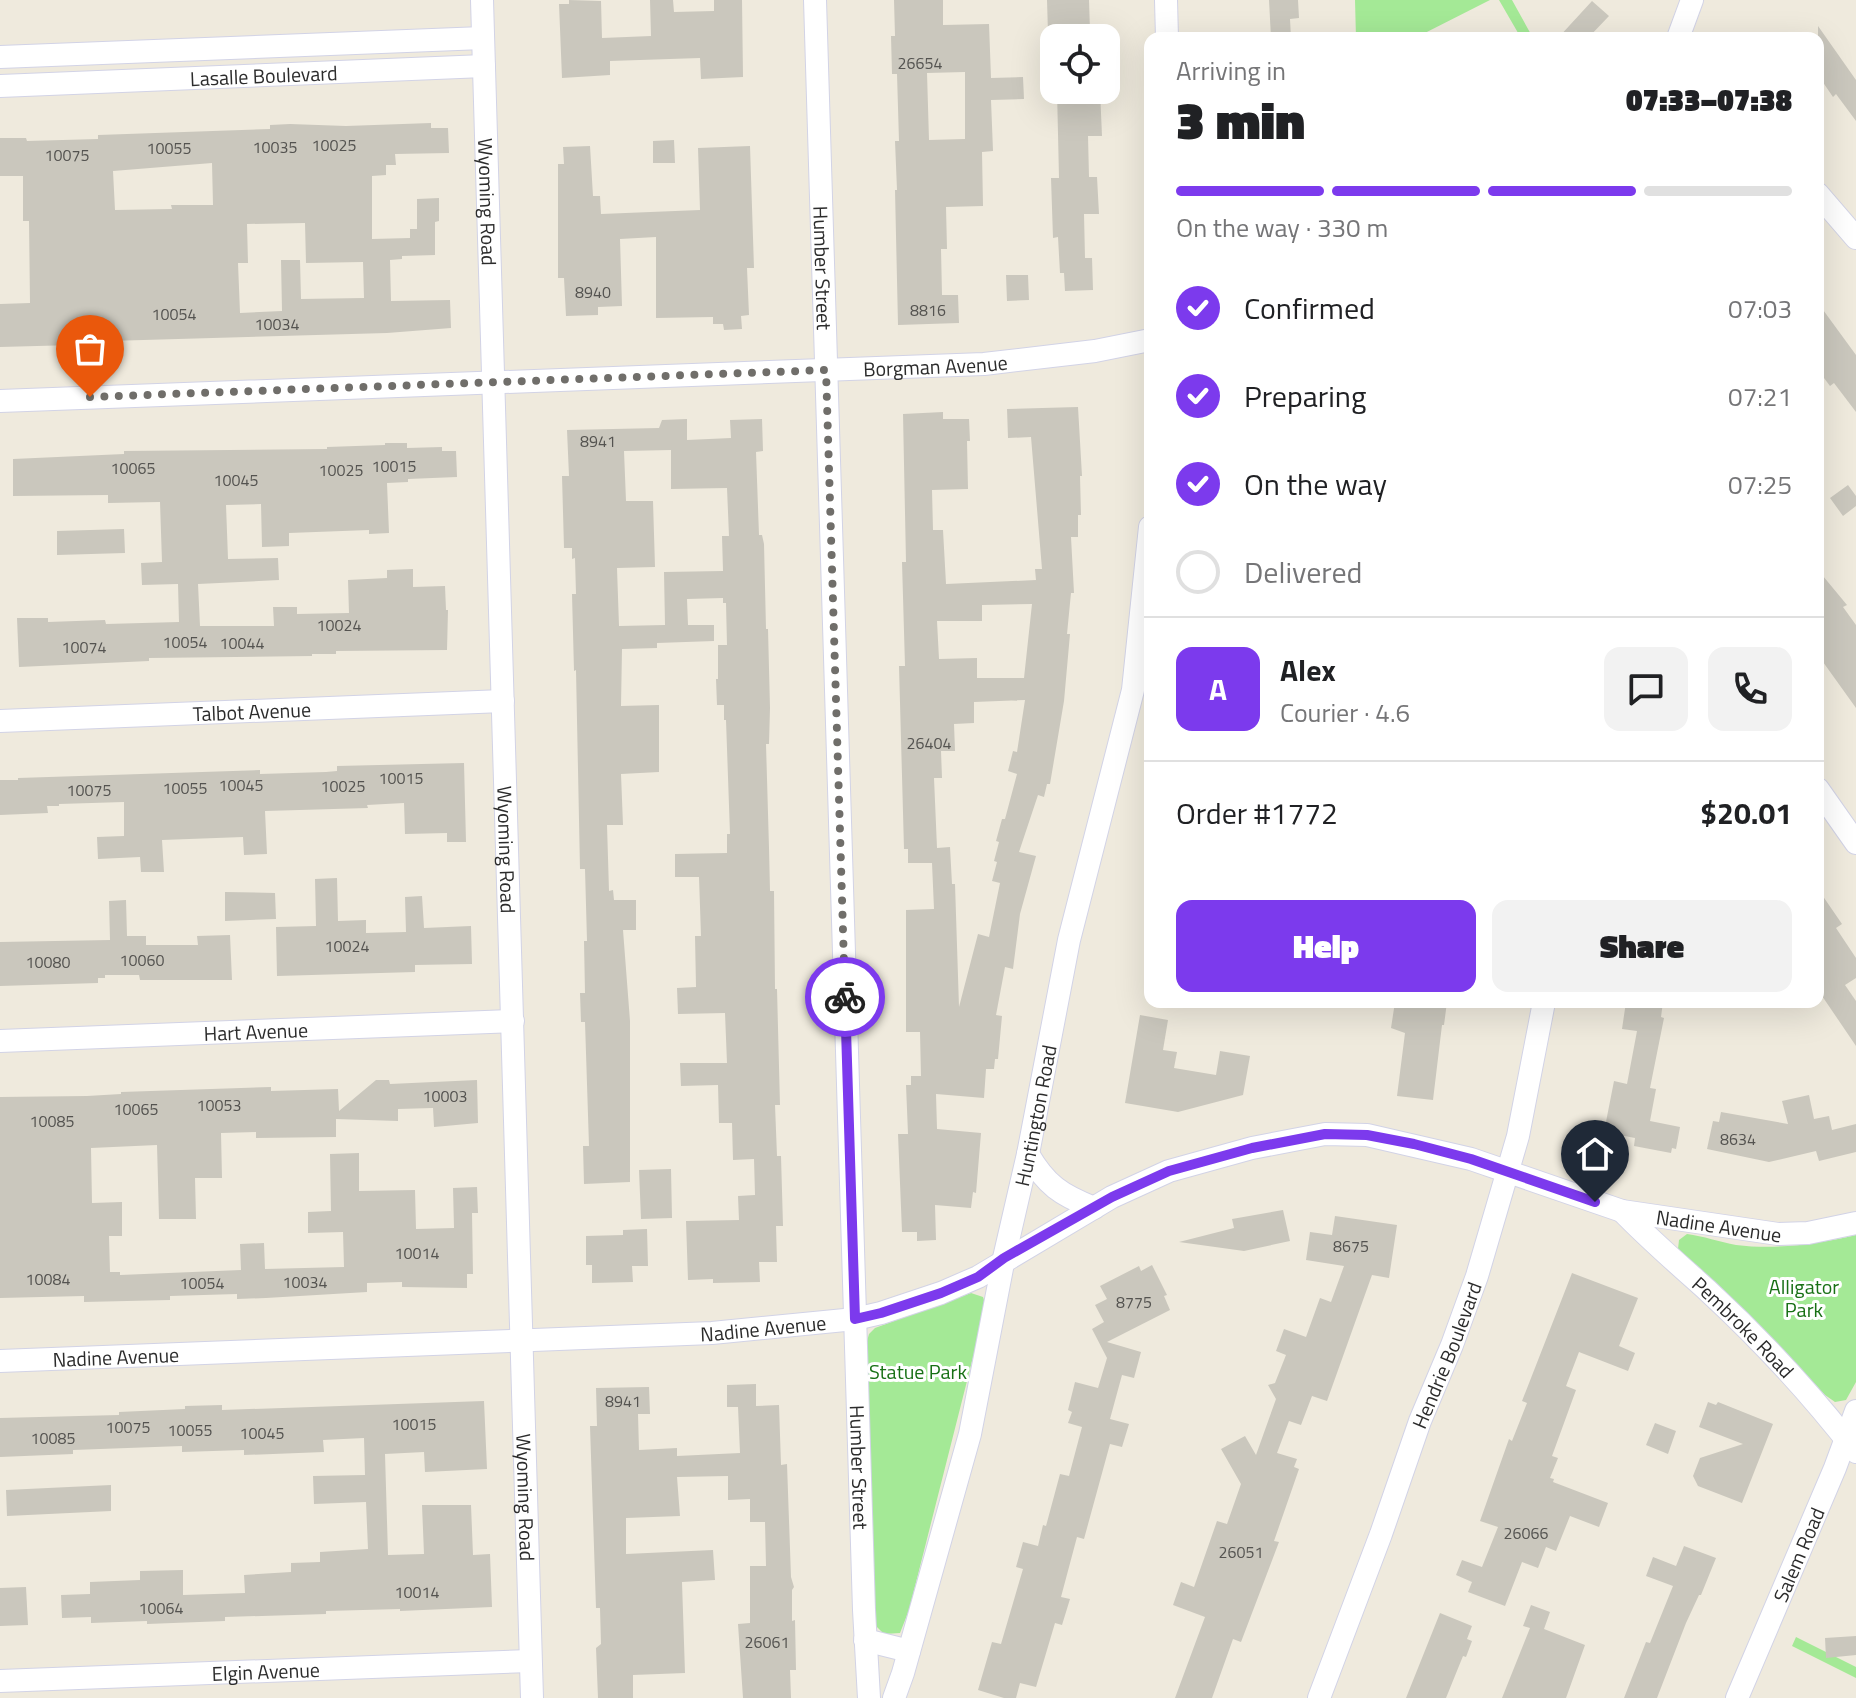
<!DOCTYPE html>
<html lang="en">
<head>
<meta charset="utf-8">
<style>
  body { margin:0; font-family:"Titillium Web",sans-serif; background:#f2f2f2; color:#202124; height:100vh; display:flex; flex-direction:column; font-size:30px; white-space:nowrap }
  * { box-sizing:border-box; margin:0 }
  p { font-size:26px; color:#757577 }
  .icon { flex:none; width:44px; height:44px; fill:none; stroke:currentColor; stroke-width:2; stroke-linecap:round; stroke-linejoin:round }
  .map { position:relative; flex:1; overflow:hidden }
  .panel { position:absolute; left:1144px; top:32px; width:680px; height:976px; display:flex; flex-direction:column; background:#fff; border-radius:16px; box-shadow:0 8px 32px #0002 }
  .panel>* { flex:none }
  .controls { position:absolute; left:1040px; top:24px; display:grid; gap:16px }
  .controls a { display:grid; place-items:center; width:80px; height:80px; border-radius:16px; background:#fff; box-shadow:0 8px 32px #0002; font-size:40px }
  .pin { position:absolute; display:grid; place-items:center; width:68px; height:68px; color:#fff; margin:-82px -34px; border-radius:50% 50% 50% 0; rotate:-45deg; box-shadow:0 0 8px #0007 }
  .pin .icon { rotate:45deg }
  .courier { position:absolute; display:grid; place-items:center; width:80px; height:80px; margin:-40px; border:6px solid #7c3aed; border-radius:50%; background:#fff; color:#222; box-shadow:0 2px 10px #0007 }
  .headline em { font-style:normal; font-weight:800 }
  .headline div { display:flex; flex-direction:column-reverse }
  .headline { display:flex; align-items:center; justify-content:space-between; height:136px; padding:0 32px }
  h1 { font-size:52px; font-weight:800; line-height:60px }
  .bar { display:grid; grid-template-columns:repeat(4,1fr); gap:12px 8px; align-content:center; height:96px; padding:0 32px }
  .bar i { height:10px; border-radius:6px; background:#e0e0e0 }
  .bar .current { background:#7c3aed }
  .bar p { grid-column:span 4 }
  .line { display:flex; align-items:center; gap:20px; padding:0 32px; border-top:2px solid #e0e0e0 }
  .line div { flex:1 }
  .round { display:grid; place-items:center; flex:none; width:84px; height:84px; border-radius:16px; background:#f2f2f2 }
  ol { padding:0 32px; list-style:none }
  li { display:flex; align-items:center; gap:24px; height:88px }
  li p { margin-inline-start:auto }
  li .icon { padding:8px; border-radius:50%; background:#7c3aed; color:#fff; stroke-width:4 }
  li:last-child { color:#757577 }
  li i { width:44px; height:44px; border:4px solid #e0e0e0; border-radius:50% }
  .primary-button { display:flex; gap:16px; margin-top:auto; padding:16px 32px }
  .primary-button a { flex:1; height:92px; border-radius:16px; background:#7c3aed; color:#fff; font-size:32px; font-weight:800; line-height:92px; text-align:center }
  .primary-button a+a { background:#f2f2f2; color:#202124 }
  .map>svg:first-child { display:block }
  .green { fill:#a4e996 }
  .building { fill:#cac7bd; fill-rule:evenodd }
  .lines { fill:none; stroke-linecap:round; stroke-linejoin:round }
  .minor-casing { stroke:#d2d3e6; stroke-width:24 }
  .minor { stroke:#fff; stroke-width:22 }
  .done { stroke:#706e6a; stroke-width:8; stroke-dasharray:0 14.4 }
  .route { stroke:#7c3aed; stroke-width:10 }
  .labels { text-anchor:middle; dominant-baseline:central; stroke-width:6; stroke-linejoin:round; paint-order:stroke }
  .number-label { font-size:16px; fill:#545350 }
  .street-label { font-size:20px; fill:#2c2c2c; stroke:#fff }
  .park-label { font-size:20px; fill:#187015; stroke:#fff }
</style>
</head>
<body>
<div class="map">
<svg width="1856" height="1698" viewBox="0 0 1856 1698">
  <rect width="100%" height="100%" fill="#efeadd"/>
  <path class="green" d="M1355,0H1490L1415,38H1356Z
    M1499,0H1512L1533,38H1521Z
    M1687,1234C1703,1236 1720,1242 1736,1245C1777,1250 1817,1244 1856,1235V1382L1846,1400L1835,1402L1825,1395L1774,1340L1678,1249L1679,1240Z
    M971,1293L983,1297L986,1306L909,1610L900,1633L884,1634L875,1625L866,1345L869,1334L875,1328Z
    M1796,1637L1856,1667V1678L1792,1646Z"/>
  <path class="building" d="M569,0L601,1L602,38L651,36L650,0H673L674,12L714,11V0H742L743,77L701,79L700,58L610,61V75L562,78L559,4H569Z
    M894,0H943V25L989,24L991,78L1023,77L1024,99L991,100L993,151L982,152L983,206L946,207L947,249H941L942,295H958L959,323L898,325L895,190H897L895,141H899L897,74H892L891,36H895ZM965,72V139L929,140L927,73Z
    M1047,0H1089L1090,31L1048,33Z
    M1269,0H1298L1299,18L1290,19L1291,38H1271Z
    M1592,1L1609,16L1588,38H1558Z
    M1818,26L1856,80V121L1836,94L1833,97L1818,75Z
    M1057,90H1100L1102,136H1088L1089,177H1097L1099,214H1084L1085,258H1092L1093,290L1065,291L1064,273H1060L1058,237L1053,238L1051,178H1059Z
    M431,123V128H448L449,153L395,154L396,165H386V175L372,176V239L410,238V229H417V199L439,198V221L435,222V255L402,256V259L390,260L391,301L450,300L451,328L387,333L74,342V345L0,347V304L30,303L29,221H23V176H0V138H26L27,141L98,139V135L270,129V125L290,124L346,126ZM212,163L213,205H171L172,209L115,210L113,171ZM305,223L306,263L363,262L364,298L301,299L300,260H281L282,311L240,313L238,263H248L247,224Z
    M674,140L675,163H653V141Z
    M590,146L593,196H600L601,214L700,210L698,148L750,146L754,268H747L749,315L741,316L742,329L724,330L723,324H713V317L656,318V237L620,239L622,306L598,307V315L566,316L564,278H558V164H564L563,147Z
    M1006,275H1028L1029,300L1007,301Z
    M1818,303L1856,355V412L1834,383L1830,386L1818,370Z
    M1078,407L1082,476H1080L1081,515H1078V537H1071L1074,593H1071L1067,634H1070L1064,701L1050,784H1047L1044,797L1038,795L1019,852L1036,856L1020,914L1013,969L1005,967L996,1015L1002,1016L998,1059H995L994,1069H986L984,1098L936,1094L937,1129L981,1133L976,1193L973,1192L971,1208L935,1205L936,1240L917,1241V1232H902L898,1134H908L906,1085H911V1076H921L920,1032H906V910L934,909L932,863H908V849H904L899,666H905L902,562H906L903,414L943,412V419H969L970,441H967L968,489L932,490L933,530H943L946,584L1036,580L1035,569H1042L1031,437L1008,438L1007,409ZM1032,604L1024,678H977V658L939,659L937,621H982V605ZM1025,700L1017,752L1013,751L1008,771L1017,774L1005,819H1002L996,841L999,842L994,861L997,862L992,881L1000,883L989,937L978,934L959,1007L955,884H952L950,847L937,848L934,778H942L941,751H955L954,724L974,723V702Z
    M687,419V440L731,438L730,420L762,419L763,451L756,452L759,535H762L764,544L766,629H768L770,708L769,744H766L769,848L770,891H774L775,989H777L780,1105H775L777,1156H781L783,1226H776L777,1262H759L760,1282L713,1283V1279L688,1280L686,1221L739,1220L738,1196L755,1195L754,1159L733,1160L732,1123H719L718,1085L681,1086L680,1063H727L725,1013L678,1014L677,988L696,987L695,936H701L699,877H675V854L727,853V834H730L726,720H724V705H717L716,679H718V645H727L726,603H723V598L687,599L688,625H714V641L657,643V648L622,649L621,706L659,705V772L621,774L623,825H607L609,891L613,890L614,900H636V930H623L630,1021V1182L584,1184L583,1146H589L585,1022H581L580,993H585L584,941H587L585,869H580L576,670L574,671L572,594H576L575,558L572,559V548H564L562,476H569L567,430L659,428L662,420ZM671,450V489L727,488L729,536H722L723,571L664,572L665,625L619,626L617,568L655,567L653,501H626L624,451Z
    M385,443H407V448L442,447V451H456L457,477L408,479V482L387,483L389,533L369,534V530L289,533V546L262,547L261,504L226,505L228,559L278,558L279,580L198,584L200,626H274L273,607H297V614L349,613L348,580L387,578V570L413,569V587L445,586L446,610H448L447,650L336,651V654H312V656L149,658V661L19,667L17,618H48V622L105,620L106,624L179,622L178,584L142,585L141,563L162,562L160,502L108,503V495L13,496V459L124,454V451L327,449V447L385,445Z
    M1848,485L1856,496V506L1843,516L1830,498Z
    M124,529L125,553L57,555V531Z
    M1818,570L1847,605L1843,607L1856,625V708L1818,655Z
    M464,763L466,842H447V833L405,834L404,803L367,805L368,808L265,811L267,854L244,855L243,837L162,840L164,872H141L140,857L98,859L97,837L124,836V802L59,804V806H47L48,813L0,815V780H18V778L260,770V774L326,772L337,771V766Z
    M337,878L338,921L366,920V933L406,932L405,897L422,896L424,928L471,926L472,964L415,965V972L277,976L276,927L316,926L315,879Z
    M1818,889L1842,924L1836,928L1856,958V978L1845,985L1856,1001V1046L1818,990Z
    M225,892L275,893L276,919L225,921Z
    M126,900L127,936H146V945H198L197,936L230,935L232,980H140L139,975H105V978H98V983L0,986V942L110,940L109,901Z
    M1395,1002H1447L1444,1025H1442L1433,1100L1397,1096L1405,1033L1391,1028Z
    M1626,1002H1663L1661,1017L1664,1018L1650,1088L1656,1089L1650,1121L1680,1127L1676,1149L1672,1148L1671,1153L1634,1146L1635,1138L1604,1132L1614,1081L1627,1084L1637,1031L1622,1029Z
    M1140,1015L1168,1020L1163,1050L1177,1052L1174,1068L1216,1075L1220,1051L1250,1056L1243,1095L1178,1112L1125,1103Z
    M376,1080H389L390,1084L477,1080L478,1123L434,1127L433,1108L398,1109V1121L336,1119V1137L256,1138V1132L221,1133L222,1178H195L196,1219H159L157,1145L91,1148L92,1203L122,1202V1236H109L110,1272H120V1275L241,1270L240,1244L264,1243L265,1269L344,1267L343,1232L308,1233V1212L331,1211L330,1154L359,1153V1191L415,1190L416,1229L454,1228L453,1188L477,1187L478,1213H472L473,1274H467V1288L402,1287V1282L367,1283V1292L266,1298L237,1299V1294L170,1296V1300L84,1302V1296L0,1298V1097L87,1096L121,1094V1092L271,1087V1091L338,1089L339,1111Z
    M1809,1095L1814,1119L1829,1116L1832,1130L1856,1124V1152L1819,1161L1816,1151L1769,1162L1707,1149L1713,1121L1719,1122L1721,1112L1788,1124L1782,1101Z
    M671,1169L672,1218L641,1219L639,1170Z
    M1283,1210L1290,1241L1244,1251L1179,1242L1234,1228L1232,1219Z
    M1335,1216L1397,1225L1389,1278L1372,1275L1327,1401L1312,1396L1301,1425L1289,1421L1277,1453L1297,1459L1294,1467L1299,1469L1274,1541L1279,1542L1241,1642L1233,1639L1212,1698H1175L1205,1617L1173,1605L1181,1582L1194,1587L1217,1521L1227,1524L1241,1484L1221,1449L1245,1436L1256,1455L1276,1399L1268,1385L1275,1383L1286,1355L1276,1351L1284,1329L1306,1337L1320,1298L1331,1302L1344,1266L1306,1260L1310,1232L1332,1235Z
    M647,1229L648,1266H632L633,1282L592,1283V1265H586V1236L623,1235V1230Z
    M1152,1265L1167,1295L1164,1296L1170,1310L1107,1342L1141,1352L1134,1378L1122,1375L1110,1419L1129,1424L1122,1447L1110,1444L1084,1539L1077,1537L1061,1597L1070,1599L1062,1625L1055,1623L1036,1687L1020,1683L1016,1698H1004L978,1690L992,1642L1001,1644L1023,1569L1016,1567L1023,1542L1038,1546L1043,1525L1046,1526L1060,1474L1069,1476L1082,1427L1068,1423L1072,1412L1068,1410L1075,1382L1098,1388L1107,1358L1092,1329L1104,1322L1095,1305L1107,1299L1100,1286L1139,1266L1141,1271Z
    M1572,1273L1638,1298L1619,1346L1635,1353L1628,1371L1579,1352L1566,1386L1576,1390L1552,1456L1558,1458L1550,1478L1554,1479L1553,1482L1608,1503L1599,1527L1570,1516L1556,1551L1546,1547L1538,1568L1522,1562L1505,1606L1468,1592L1472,1582L1456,1575L1462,1560L1482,1567L1498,1527L1480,1521L1509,1439L1512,1441L1527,1403L1522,1401Z
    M756,1384V1406L779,1405L781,1465L787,1464L791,1577L794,1587L792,1590V1621L795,1620L796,1670H790L791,1698H743L738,1624L750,1623V1566H766L765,1522H750V1499L728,1500V1476L677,1477L680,1516L626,1518V1554L713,1550L715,1580L682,1582L685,1673L633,1675V1698H598L596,1648L601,1644L600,1608H596L590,1426H597L596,1388L649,1387L650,1414H638L639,1450L677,1448V1456L740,1453L738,1407H727V1385Z
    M484,1401L487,1469L425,1472L424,1452L385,1454L388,1555L424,1554L422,1505H471L473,1555L490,1554L492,1607L400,1611V1609L326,1611V1614L225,1617V1621L147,1624V1621L91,1623V1617L62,1618L61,1595L90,1594V1582L140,1580V1571L183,1570V1595L245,1593L244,1575L291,1572V1563L320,1562V1552L368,1549L366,1502L314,1504L313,1476L365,1475L364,1438L323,1440L324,1452L244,1455V1450L182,1452V1446L73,1450V1454L0,1457V1418L119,1415V1412L185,1409V1406L222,1405V1410Z
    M1708,1402L1716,1405L1718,1402L1773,1424L1742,1503L1698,1486L1693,1476L1700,1458L1743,1444L1699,1427Z
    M1655,1423L1676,1431L1668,1454L1646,1445Z
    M111,1485V1511L7,1516L6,1490Z
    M1684,1546L1716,1558L1701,1595H1699L1686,1623L1657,1698H1624L1646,1642L1650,1643L1673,1586L1646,1576L1653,1557L1676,1566Z
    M26,1587L28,1625L0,1626V1588Z
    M1531,1605L1550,1612L1544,1629L1585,1645L1566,1698H1502L1530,1628L1523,1626Z
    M1440,1613L1472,1626L1467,1639L1472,1641L1466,1657L1463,1656L1446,1698H1406Z
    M1856,1636V1655L1826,1658L1825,1638Z"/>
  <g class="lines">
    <g class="minor-casing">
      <g id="minor">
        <path id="s1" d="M482,0L532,1698"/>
        <path id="s2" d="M815,0L864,1610L869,1698"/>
        <path d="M1166,0L1167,38"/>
        <path d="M1678,38L1692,0"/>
        <path d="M0,57L483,38"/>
        <path id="s3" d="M0,86L484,66"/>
        <path d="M1818,194L1856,238"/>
        <path id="s4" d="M0,401L984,364L1095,351L1150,340"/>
        <path id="s5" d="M0,721L503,701"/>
        <path d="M1818,789L1856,843"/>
        <path id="s6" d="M0,1041L513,1021"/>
        <path d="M1028,1154C1046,1185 1061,1195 1094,1208"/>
        <path id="s7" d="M1622,1211C1649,1239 1678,1264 1707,1290C1760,1339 1812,1395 1856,1452"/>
        <path id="s8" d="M0,1361L712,1333L855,1319L881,1313L941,1293L978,1277L1112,1197L1169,1171L1252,1148L1325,1134L1367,1135L1471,1159L1622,1211L1778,1234L1808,1233L1856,1223"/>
        <path d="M865,1640L909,1651"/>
        <path id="s9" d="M0,1681L530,1661"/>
        <path id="s10" d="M894,1698L903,1673L970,1434L1004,1258L1028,1154L1069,940L1133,690L1150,527"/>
        <path id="s11" d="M1319,1698L1381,1534L1420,1421L1452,1345L1477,1276L1518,1136L1544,1002"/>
        <path id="s12" d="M1737,1698L1835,1468L1856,1411"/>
      </g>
    </g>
    <use href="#minor" class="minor"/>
  </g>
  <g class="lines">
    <path class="done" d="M90,397L826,370L845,997"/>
    <path class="route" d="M845,997L855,1319L881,1313L941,1293L978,1277L1004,1258L1112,1197L1169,1171L1252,1148L1325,1134L1367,1135L1414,1144L1471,1159L1595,1202"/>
  </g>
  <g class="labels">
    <g class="number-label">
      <text x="920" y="63">26654</text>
      <text x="334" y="145">10025</text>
      <text x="275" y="147">10035</text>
      <text x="169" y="148">10055</text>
      <text x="67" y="155">10075</text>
      <text x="593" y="292">8940</text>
      <text x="928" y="310">8816</text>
      <text x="174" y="314">10054</text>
      <text x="277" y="324">10034</text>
      <text x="598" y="441">8941</text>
      <text x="394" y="466">10015</text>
      <text x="133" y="468">10065</text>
      <text x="341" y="470">10025</text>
      <text x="236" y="480">10045</text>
      <text x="339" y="625">10024</text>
      <text x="185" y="642">10054</text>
      <text x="242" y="643">10044</text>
      <text x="84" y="647">10074</text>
      <text x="929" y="743">26404</text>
      <text x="401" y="778">10015</text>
      <text x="241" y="785">10045</text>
      <text x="343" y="786">10025</text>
      <text x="185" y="788">10055</text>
      <text x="89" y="790">10075</text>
      <text x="347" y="946">10024</text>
      <text x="142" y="960">10060</text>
      <text x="48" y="962">10080</text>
      <text x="445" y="1096">10003</text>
      <text x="219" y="1105">10053</text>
      <text x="136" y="1109">10065</text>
      <text x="52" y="1121">10085</text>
      <text x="1738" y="1139">8634</text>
      <text x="1351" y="1246">8675</text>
      <text x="417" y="1253">10014</text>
      <text x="48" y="1279">10084</text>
      <text x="305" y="1282">10034</text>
      <text x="202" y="1283">10054</text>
      <text x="1134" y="1302">8775</text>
      <text x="623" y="1401">8941</text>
      <text x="414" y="1424">10015</text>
      <text x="128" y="1427">10075</text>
      <text x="190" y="1430">10055</text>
      <text x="262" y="1433">10045</text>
      <text x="53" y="1438">10085</text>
      <text x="1526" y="1533">26066</text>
      <text x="1241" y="1552">26051</text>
      <text x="417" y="1592">10014</text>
      <text x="161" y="1608">10064</text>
      <text x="767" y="1642">26061</text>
    </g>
    <g class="street-label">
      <text stroke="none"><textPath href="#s3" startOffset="264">Lasalle Boulevard</textPath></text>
      <text stroke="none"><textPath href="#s1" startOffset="202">Wyoming Road</textPath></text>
      <text stroke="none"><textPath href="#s2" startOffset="268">Humber Street</textPath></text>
      <text stroke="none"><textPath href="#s4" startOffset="936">Borgman Avenue</textPath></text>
      <text stroke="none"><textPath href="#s5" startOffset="252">Talbot Avenue</textPath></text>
      <text stroke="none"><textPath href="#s1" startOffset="850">Wyoming Road</textPath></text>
      <text stroke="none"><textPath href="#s6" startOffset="256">Hart Avenue</textPath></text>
      <text stroke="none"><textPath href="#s10" startOffset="600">Huntington Road</textPath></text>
      <text stroke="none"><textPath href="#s8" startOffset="1772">Nadine Avenue</textPath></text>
      <text stroke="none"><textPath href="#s8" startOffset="764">Nadine Avenue</textPath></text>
      <text stroke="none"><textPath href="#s7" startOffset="168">Pembroke Road</textPath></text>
      <text stroke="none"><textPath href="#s11" startOffset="366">Hendrie Boulevard</textPath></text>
      <text stroke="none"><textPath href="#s8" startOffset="116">Nadine Avenue</textPath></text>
      <text stroke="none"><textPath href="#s2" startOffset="1468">Humber Street</textPath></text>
      <text stroke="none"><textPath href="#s1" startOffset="1498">Wyoming Road</textPath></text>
      <text stroke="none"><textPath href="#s12" startOffset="156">Salem Road</textPath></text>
      <text stroke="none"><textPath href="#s9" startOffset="266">Elgin Avenue</textPath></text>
    </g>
    <g class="park-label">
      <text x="1804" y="1286">Alligator<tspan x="1804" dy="23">Park</tspan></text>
      <text x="918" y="1371">Statue Park</text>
    </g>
  </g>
</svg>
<div class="controls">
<a><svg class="icon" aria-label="locate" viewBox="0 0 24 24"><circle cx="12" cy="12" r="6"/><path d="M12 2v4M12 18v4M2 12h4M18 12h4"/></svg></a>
</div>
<div class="pin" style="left:90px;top:397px;background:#ea580c"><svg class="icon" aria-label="bag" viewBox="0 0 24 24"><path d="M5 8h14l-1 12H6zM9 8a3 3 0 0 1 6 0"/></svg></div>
<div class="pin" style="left:1595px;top:1202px;background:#1f2937"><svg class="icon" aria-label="home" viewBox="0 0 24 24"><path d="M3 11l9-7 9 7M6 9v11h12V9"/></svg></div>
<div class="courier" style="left:845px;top:997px"><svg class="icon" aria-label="bike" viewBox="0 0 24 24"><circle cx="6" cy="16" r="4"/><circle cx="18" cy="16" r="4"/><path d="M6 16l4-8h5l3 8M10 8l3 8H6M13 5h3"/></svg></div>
<section class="panel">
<div class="headline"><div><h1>3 min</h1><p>Arriving in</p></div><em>07:33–07:38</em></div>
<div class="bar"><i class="current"></i><i class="current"></i><i class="current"></i><i></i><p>On the way · 330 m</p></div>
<ol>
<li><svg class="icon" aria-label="check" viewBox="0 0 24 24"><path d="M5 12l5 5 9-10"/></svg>Confirmed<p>07:03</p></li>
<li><svg class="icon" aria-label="check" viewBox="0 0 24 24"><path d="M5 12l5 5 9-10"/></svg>Preparing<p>07:21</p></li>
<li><svg class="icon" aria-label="check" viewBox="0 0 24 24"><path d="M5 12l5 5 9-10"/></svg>On the way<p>07:25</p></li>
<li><i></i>Delivered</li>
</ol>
<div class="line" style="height:144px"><b class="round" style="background:#7c3aed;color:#fff">A</b><div><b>Alex</b><p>Courier · 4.6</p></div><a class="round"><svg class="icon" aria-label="chat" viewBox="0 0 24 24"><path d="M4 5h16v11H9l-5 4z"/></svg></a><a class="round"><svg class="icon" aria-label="phone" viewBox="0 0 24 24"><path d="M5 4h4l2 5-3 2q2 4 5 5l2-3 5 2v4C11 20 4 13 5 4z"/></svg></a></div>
<div class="line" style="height:104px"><div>Order #1772</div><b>$20.01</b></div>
<div class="primary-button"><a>Help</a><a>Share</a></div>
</section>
</div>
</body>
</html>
